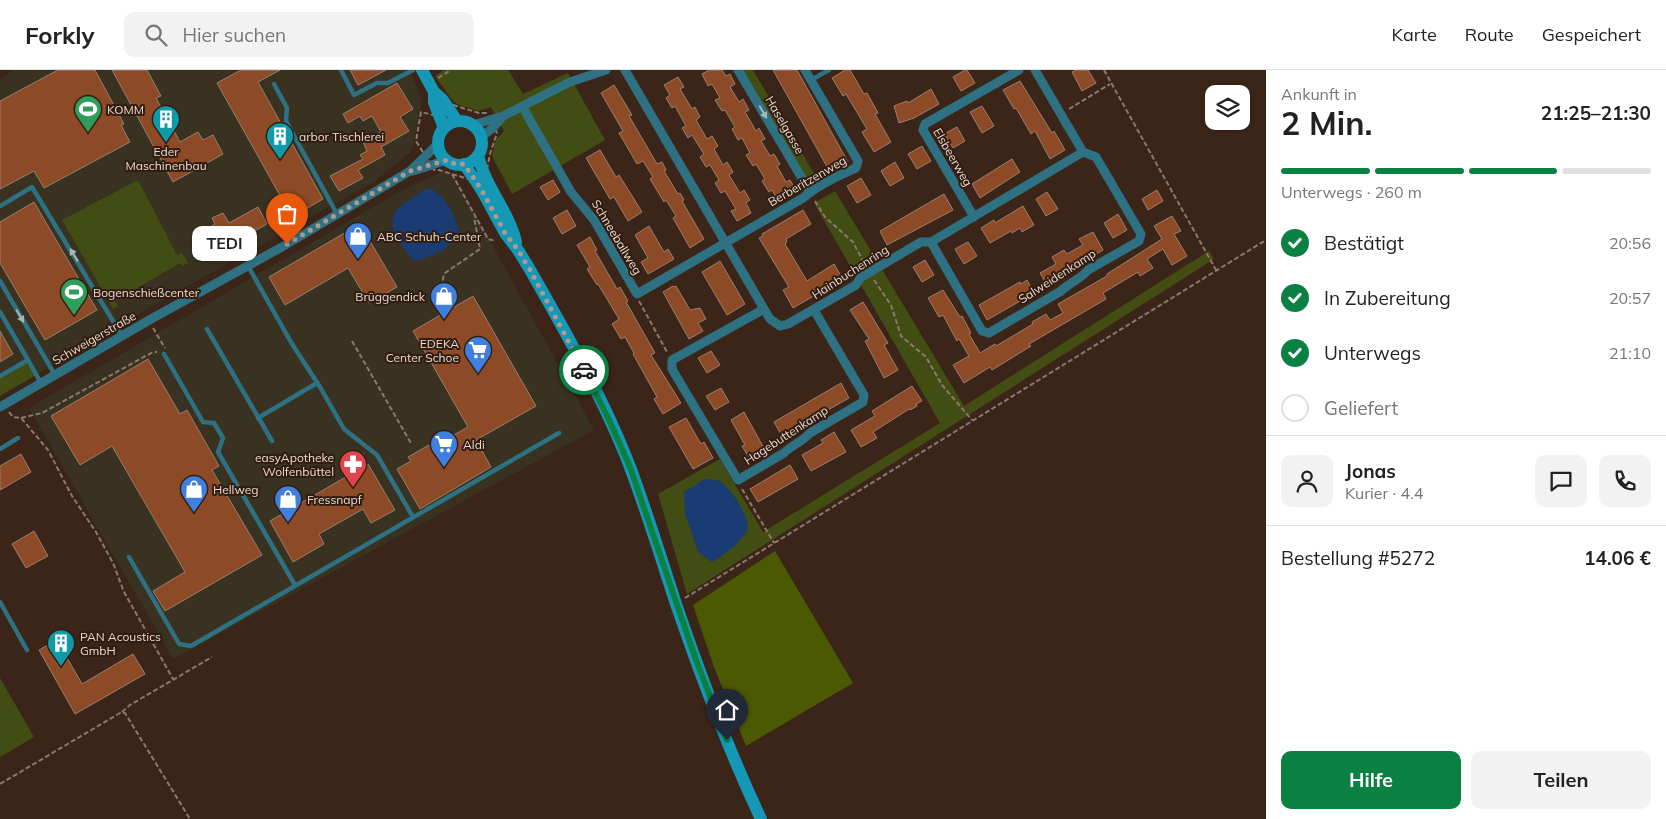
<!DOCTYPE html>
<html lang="de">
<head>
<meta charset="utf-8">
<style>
  body { margin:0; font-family:Mulish,sans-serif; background:#f2f2f2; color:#222; height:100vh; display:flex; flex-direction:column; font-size:19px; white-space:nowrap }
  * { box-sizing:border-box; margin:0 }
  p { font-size:16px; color:#767676 }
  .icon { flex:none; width:28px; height:28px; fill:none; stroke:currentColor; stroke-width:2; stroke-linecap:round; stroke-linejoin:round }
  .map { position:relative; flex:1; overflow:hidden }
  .panel { display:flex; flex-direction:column; background:#fff; width:400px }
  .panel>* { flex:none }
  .fabs { position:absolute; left:1205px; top:15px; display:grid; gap:10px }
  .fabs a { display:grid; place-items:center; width:45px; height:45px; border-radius:10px; background:#fff; box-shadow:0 1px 4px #0004; font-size:25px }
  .pin { position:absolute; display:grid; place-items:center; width:42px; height:42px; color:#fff; margin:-51px -21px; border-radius:50% 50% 50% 0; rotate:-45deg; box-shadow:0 0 5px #0007 }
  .pin .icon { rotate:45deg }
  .courier { position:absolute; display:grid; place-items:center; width:50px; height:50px; margin:-25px; border:4px solid #0b8043; border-radius:50%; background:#fff; color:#222; box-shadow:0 1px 6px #0007 }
  .bubble { position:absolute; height:35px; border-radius:10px; background:#fff; box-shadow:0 1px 4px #0004; font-size:16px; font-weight:700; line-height:35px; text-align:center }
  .overview em { font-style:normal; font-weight:700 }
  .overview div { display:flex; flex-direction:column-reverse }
  .overview { display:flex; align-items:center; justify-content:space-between; height:85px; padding:0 15px }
  h1 { font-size:32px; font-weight:700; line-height:38px }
  .bar { display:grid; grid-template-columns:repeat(4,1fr); gap:8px 5px; align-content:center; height:60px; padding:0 15px }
  .bar i { height:6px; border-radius:4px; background:#e0e0e0 }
  .bar .active { background:#0b8043 }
  .bar p { grid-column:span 4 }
  .line { display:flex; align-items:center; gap:12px; padding:0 15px; border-top:1px solid #e0e0e0 }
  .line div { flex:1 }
  .round { display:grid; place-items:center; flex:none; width:52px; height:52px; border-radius:10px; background:#f2f2f2 }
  ol { padding:0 15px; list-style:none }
  li { display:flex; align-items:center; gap:15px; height:55px }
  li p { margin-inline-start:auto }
  li .icon { padding:5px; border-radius:50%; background:#0b8043; color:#fff; stroke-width:4 }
  li:last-child { color:#767676 }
  li i { width:28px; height:28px; border:2px solid #e0e0e0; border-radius:50% }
  .primary-button { display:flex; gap:10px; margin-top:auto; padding:10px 15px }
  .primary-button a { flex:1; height:58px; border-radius:10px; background:#0b8043; color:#fff; font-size:20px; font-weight:700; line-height:58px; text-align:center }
  .primary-button a+a { background:#f2f2f2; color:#222 }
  header { display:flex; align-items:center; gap:30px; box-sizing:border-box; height:70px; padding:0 25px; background:#fff; border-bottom:1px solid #e0e0e0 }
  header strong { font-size:24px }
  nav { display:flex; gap:28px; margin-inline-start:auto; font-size:18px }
  .search { width:350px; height:45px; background:#f2f2f2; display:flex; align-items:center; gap:12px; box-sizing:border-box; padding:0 18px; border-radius:10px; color:#767676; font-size:19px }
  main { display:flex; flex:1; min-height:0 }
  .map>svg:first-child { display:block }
  .commercial { fill:#393221 }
  .green { fill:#424d13 }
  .forest { fill:#4c5903 }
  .water { fill:#1b3c72 }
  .building { fill:#8c4b26; stroke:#9a7e70 }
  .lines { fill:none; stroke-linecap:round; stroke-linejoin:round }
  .path { stroke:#8b786e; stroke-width:2; stroke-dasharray:5 2.5; stroke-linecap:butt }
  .service { stroke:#2e7183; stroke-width:4.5 }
  .minor { stroke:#2e7183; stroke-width:9 }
  .secondary { stroke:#1498b5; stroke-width:12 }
  .oneway { fill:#a8b6b7 }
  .done { stroke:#ad9b92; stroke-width:5; stroke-dasharray:0 9 }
  .route { stroke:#0b8043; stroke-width:6 }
  .labels { text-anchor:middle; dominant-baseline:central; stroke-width:4; stroke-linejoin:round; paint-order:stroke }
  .poi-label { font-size:12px; fill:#eadbd3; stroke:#311c0f; text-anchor:start }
  .street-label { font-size:12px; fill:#eadbd3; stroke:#311c0f }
</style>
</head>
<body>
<header>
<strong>Forkly</strong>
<div class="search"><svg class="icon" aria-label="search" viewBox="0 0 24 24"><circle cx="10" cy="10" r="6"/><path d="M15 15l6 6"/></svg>Hier suchen</div>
<nav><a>Karte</a><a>Route</a><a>Gespeichert</a></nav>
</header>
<main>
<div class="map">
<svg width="1266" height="749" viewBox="0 0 1266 749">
  <rect width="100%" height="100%" fill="#3b2519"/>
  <path class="commercial" d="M13,0H410L422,30L413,77L408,84L375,111L110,260L0,326V10Z
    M442,102L455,107L594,360L173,589L29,338L404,119Z"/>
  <path class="green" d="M444,0H508L523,24L568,3L605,70L512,124L492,86L496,70L504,61L491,37L479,41L459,35L453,31L435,6Z
    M741,0H753L822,117L812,123Z
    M138,110L177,185L182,183L188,193L182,196L180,193L115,231L118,236L113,239L62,150Z
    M835,121L964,336L1209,181L1214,189L687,524L658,424L720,389L763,462L940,353L814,133Z
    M28,290L36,305L0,326V307Z
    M0,608L34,667L0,687Z"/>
  <path class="forest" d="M775,481L853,613L746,676L714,597L693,535Z"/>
  <path class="water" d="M425,119C429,119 433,119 436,122C446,128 461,154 458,166C454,177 425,189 415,191C407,185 403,177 398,169C381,142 406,133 425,119Z
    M705,409C708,409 714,409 717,410C729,414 752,449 747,461C741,473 723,486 712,492L698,482L685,443L684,422Z"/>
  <path class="building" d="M58,0H95L124,54L121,55L130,72L44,118L34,101L0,119V31Z
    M112,0H147L161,26L156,28L180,72L198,62L203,70L213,65L223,84L173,112Z
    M241,0H280L258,12L323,129L292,147L217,13Z
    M350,0H386L358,15Z
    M709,0H722L726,6L730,4L735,14L730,17L739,32L743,29L749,40L745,42L756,61L759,58L765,69L761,71L770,86L774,84L780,94L777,96L786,112L790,110L796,120L778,130L772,120L769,122L762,111L765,109L756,94L753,96L746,85L750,83L742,68L738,70L732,59L735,57L725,40L722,41L715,30L720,28L712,14L708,16L702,4Z
    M773,0H797L848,92L830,102Z
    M845,0H850L864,24L867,23L878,43L875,44L891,72L874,82L862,62L867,59L846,24L843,26L832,8Z
    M965,0H967L975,13L961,21L953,7Z
    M1076,0H1088L1096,13L1082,21L1072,2Z
    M678,7L684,17L680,19L692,39L695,37L700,47L696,50L707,69L712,66L718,76L714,79L723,95L727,92L733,102L729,105L740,123L744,120L750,130L746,133L751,143L737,151L731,141L736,139L725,121L721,123L715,113L719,110L710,95L706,97L700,87L704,84L692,65L688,68L682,58L686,56L675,36L672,38L666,28L670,25L664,15Z
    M1020,11L1052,63L1054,61L1065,80L1050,89L1035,61L1031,64L1016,38L1014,39L1003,20Z
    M397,13L413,39L400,47L409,61L381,77L385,85L358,100L363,108L339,121L330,106L363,89L360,85L367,81L363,72L381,62L372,46L363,51L360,46L348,53L343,44Z
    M614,15L632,45L629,46L657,94L662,92L666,100L664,101L678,124L680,123L684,130L682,131L704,169L690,178L673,148L676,146L666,130L664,132L650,109L653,107L643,91L637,94L619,63L623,61L601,23Z
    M931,19L939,34L914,48L899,53L894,36L907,31L908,33Z
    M982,36L994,56L982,63L970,42Z
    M957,57L965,71L953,78L944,64Z
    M922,76L931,91L917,99L908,84Z
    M600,80L616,107L619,105L642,142L628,151L614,127L610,129L586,88Z
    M1012,89L1020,102L980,128L972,114Z
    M895,92L904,108L890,116L881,101Z
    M861,108L871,125L857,133L847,116Z
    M553,110L560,122L548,130L540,117Z
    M1157,120L1163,131L1148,140L1142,129Z
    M1047,122L1058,139L1046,146L1036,129Z
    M944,124L953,140L887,175L880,161Z
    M34,132L97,240L45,270L0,193V152Z
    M1023,136L1034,155L1022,162L1020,158L1012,163L1011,161L990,173L981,158L994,150L995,153Z
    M258,137L267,154L206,188L201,179L205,177L198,164L215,154L212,148L223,143L229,153Z
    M567,140L576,156L562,164L553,148Z
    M803,140L811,154L786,169L787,172L785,174L807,211L834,194L843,209L793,238L783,220L789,217L759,168L763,166L762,164Z
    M1118,144L1127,160L1113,168L1104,153Z
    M1172,146L1181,161L1174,164L1187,186L1172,195L1163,179L1147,189L1153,198L1140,206L1138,202L1103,223L1106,229L1029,274L1031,276L992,300L990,297L964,313L953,295L969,286L959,269L957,271L943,245L939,247L928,228L943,220L960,247L962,246L971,263L969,264L980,283L995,274L996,276L1033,254L1032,252L1046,244L1050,250L1063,243L1058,234L1107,206V204L1162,169L1154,156Z
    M360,154L397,217L369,233L348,198L285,235L269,207Z
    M649,156L664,182L668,179L674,189L648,204L641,192L648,188L635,165Z
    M1093,162L1103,180L1046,213L1040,203L1056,194L1052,187L1064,180L1067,184L1083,175L1079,169Z
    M590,167L597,180L595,181L617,219L620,217L628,231L626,232L655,283L651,285L681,333L663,344L654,329L657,327L633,284L634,283L625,267L621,269L612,254L619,249L598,214L597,215L587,199L590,197L577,175Z
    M968,172L977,186L964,194L955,179Z
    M925,190L934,205L922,212L913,197Z
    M720,191L745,234L727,245L702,202Z
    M1027,210L1034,223L987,250L979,235L1020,212L1021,214Z
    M673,216L674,217L676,216L690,240L700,238L706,249L698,253L703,261L689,269L663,222Z
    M473,226L536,336L476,370L491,397L420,439L397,399L411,391L408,387L429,375L431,378L468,357L413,261Z
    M863,232L888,273L884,275L898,300L884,308L865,271L869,269L850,240Z
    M0,261L13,284L0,292Z
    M711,281L720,295L707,303L698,288Z
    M148,289L180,344L187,340L219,396L212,400L262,485L165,541L153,521L185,502L112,376L80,395L51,346Z
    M841,313L849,328L782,366L774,352Z
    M912,316L922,331L916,334L917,336L910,340L909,339L873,362L877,368L861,377L851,360L875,346L872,341Z
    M721,318L729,332L715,340L706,326Z
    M744,342L766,382L751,391L742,376L745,375L731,350Z
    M686,348L701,374L704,372L713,388L693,399L669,357Z
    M834,362L846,382L811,401L802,385L823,373L821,370Z
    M21,384L31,402L0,420V396Z
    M368,394L395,440L371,453L363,439L319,464L324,474L293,492L270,451Z
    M790,395L798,409L758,432L750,419Z
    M34,461L48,486L26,498L12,474Z
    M57,570L82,614L133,584L145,604L75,644L39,580Z"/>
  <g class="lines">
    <path class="path" d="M1104,0L1216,200
      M438,8L451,0
      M453,35L479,43H486L497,63L490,84L487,99L468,109L439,100H434L416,71L421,42L433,45Z
      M1069,39L1110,14
      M452,104L488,169L496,171
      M815,131L825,147L853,172L865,195
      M874,210L891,235L901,266L926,287L942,315L972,350
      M443,218V208L445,203L480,179L474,147
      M639,231L667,282
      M153,258L165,278
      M352,271L412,375
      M9,342L13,347L21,348L48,380L72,426L96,462L113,493L124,522L173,609
      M21,348L42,343L153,282H157
      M342,387L349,400L356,396L364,383
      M742,419L774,473
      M685,528L1266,170
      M122,642L130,635L212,587
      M0,714L120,643H125L190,749"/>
    <path class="service" d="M341,0L354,25L377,13H388L413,0
      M811,10L829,0
      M274,14L287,38L286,51L337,144
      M0,136L32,117L122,266
      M248,196L292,274L320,317L344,359L377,385L413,447
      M0,211L55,305
      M0,242L28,290
      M207,259L272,371
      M164,284L203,352L214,353L223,368L218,382L295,515
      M0,306L28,290L41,313
      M258,348L317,313
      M0,379L18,368
      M129,487L179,574L191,576L559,363
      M0,532L27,580"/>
    <path class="minor" d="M625,0L764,239L770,249L780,256L788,254L856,215L860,208L921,172H931L1083,82L1035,0
      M738,0L810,122
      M522,36L571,122L594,150L637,224L803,128C818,115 837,106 856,98L858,91L805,0
      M473,55L503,46L570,12L606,0
      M481,67L494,57L503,46
      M413,101L447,90
      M974,147L923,60L925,54L1019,0
      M931,172L982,261L989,263L1061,221C1069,213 1081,209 1088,200L1139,171L1141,164L1096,87L1083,82
      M764,239L672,290V299L738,410L784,383C792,375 802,372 810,363L863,332L864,325L814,240
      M0,337L151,249L282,177L410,101L439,73"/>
    <path class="secondary" d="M422,0L434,22V32L444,58
      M434,22L442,29L457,51
      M438 73a22 22 0 1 1 44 0a22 22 0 1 1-44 0Z
      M478,85C485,117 509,141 516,172
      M464,94L481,119L505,163L518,180L529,198C565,261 604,329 630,397C647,442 661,488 676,534C701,607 728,679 761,749"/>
  </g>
  <defs><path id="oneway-solid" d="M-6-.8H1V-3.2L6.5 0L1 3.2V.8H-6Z" transform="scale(1.25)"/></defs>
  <g class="oneway">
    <use href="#oneway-solid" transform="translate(763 42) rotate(60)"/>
    <use href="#oneway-solid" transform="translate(74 185) rotate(-122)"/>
    <use href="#oneway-solid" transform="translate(20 246) rotate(60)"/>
  </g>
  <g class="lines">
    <path class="done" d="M287,174L410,101L447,90L455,94H464L481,119L505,163L518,180L529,198L584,300"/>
    <path class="route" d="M584,300L610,352L630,397L696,590L727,670"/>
  </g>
  <defs>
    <g id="stadium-pin" transform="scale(1.4375)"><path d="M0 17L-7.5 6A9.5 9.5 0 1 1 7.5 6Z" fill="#2e9e5b" stroke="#311c0f"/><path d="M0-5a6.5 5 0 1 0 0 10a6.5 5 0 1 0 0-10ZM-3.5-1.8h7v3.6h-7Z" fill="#fff"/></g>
    <g id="building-pin" transform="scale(1.4375)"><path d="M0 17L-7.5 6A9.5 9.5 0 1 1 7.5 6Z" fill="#0f9aa8" stroke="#311c0f"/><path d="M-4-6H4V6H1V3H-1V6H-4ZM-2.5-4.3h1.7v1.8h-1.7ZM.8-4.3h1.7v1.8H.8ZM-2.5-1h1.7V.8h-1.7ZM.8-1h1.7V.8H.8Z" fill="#fff"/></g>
    <g id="shop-pin" transform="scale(1.4375)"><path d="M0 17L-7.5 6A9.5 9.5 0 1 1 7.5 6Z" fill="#3f7fe0" stroke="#311c0f"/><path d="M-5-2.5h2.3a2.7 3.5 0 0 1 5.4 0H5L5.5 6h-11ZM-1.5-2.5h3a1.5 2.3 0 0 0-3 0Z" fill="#fff"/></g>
    <g id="supermarket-pin" transform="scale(1.4375)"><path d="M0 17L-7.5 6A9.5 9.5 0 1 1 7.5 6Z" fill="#3f7fe0" stroke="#311c0f"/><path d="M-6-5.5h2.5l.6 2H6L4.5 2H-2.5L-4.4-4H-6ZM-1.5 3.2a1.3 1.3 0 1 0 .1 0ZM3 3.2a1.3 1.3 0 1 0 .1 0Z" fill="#fff"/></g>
    <g id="pharmacy-pin" transform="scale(1.4375)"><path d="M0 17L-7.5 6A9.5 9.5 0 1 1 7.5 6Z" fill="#e0444e" stroke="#311c0f"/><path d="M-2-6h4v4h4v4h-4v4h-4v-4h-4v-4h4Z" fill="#fff"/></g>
  </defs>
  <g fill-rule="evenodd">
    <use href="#stadium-pin" x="88" y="39"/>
    <use href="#building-pin" x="166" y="49"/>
    <use href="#building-pin" x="280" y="66"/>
    <use href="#shop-pin" x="358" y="166"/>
    <use href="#stadium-pin" x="74" y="222"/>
    <use href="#shop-pin" x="444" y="226"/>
    <use href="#supermarket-pin" x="478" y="280"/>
    <use href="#supermarket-pin" x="444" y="374"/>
    <use href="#pharmacy-pin" x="353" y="394"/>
    <use href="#shop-pin" x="194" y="419"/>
    <use href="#shop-pin" x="288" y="429"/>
    <use href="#building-pin" x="61" y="573"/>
  </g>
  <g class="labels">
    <g class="poi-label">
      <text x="107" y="39">KOMM</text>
      <text x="299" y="66">arbor Tischlerei</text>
      <text x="166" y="81" text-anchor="middle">Eder<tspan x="166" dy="14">Maschinenbau</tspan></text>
      <text x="377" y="166">ABC Schuh-Center</text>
      <text x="93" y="222">Bogenschießcenter</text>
      <text x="425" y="226" text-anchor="end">Brüggendick</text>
      <text x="459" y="273" text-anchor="end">EDEKA<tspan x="459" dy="14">Center Schoe</tspan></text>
      <text x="463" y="374">Aldi</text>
      <text x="334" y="387" text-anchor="end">easyApotheke<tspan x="334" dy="14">Wolfenbüttel</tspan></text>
      <text x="213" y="419">Hellweg</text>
      <text x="307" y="429">Fressnapf</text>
      <text x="80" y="566">PAN Acoustics<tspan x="80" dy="14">GmbH</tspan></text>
    </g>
    <g class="street-label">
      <text transform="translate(785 55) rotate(60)">Haselgasse</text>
      <text transform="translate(953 87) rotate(60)">Elsbeerweg</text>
      <text transform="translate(807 111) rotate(-30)">Berberitzenweg</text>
      <text transform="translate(617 167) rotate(59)">Schneeballweg</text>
      <text transform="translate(850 202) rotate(-33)">Hainbuchenring</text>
      <text transform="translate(1057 206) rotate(-33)">Salweidenkamp</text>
      <text transform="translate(94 268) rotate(-30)">Schweigerstraße</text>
      <text transform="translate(786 365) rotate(-33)">Hagebuttenkamp</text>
    </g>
  </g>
</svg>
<div class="fabs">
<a><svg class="icon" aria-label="layers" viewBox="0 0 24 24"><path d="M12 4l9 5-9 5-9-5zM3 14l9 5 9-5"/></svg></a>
</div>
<div class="pin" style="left:287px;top:174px;background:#ea580c"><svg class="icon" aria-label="bag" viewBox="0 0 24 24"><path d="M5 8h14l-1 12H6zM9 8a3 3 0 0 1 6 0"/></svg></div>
<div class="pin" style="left:727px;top:670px;background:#1f2937"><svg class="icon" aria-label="home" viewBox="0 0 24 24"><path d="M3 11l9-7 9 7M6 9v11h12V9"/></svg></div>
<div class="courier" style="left:584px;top:300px"><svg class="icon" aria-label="car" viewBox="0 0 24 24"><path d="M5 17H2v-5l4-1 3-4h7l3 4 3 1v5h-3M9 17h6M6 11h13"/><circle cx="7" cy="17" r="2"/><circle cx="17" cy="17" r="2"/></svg></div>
<div class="bubble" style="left:192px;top:156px;width:65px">TEDI</div>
</div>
<section class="panel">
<div class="overview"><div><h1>2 Min.</h1><p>Ankunft in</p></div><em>21:25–21:30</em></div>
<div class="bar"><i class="active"></i><i class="active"></i><i class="active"></i><i></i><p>Unterwegs · 260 m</p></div>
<ol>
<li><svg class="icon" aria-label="check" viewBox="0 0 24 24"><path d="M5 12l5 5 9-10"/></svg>Bestätigt<p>20:56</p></li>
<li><svg class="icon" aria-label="check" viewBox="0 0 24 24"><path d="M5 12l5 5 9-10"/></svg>In Zubereitung<p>20:57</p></li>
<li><svg class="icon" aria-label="check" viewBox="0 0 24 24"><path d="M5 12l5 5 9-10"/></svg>Unterwegs<p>21:10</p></li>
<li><i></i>Geliefert</li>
</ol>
<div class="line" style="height:90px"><a class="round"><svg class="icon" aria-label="person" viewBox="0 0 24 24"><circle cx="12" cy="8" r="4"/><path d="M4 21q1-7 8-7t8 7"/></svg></a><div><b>Jonas</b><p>Kurier · 4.4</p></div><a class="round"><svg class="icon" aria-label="chat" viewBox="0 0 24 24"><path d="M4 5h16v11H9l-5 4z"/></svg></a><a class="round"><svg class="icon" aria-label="phone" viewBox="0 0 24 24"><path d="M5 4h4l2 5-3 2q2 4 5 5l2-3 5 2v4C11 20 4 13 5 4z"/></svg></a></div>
<div class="line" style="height:65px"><div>Bestellung #5272</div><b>14.06 €</b></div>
<div class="primary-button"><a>Hilfe</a><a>Teilen</a></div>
</section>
</main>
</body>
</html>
